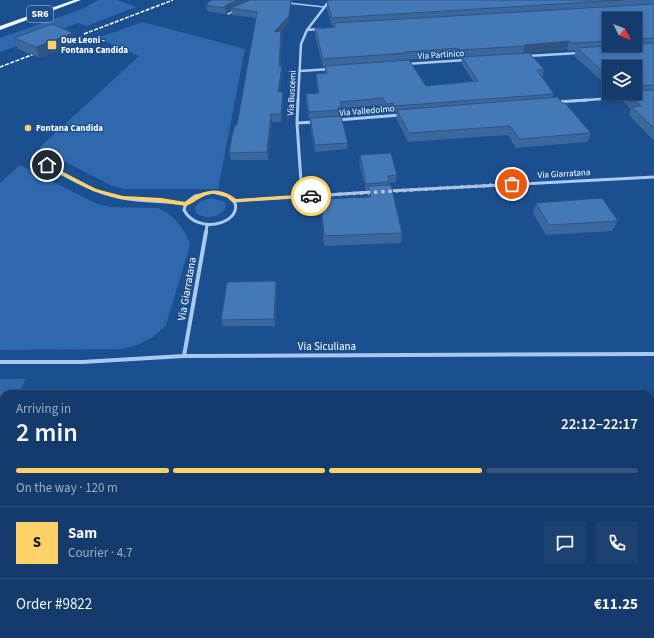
<!DOCTYPE html>
<html lang="en">
<head>
<meta charset="utf-8">
<style>
  body { margin:0; font-family:"Source Sans 3",sans-serif; background:#1d4271; color:#f1f3f6; height:100vh; display:flex; flex-direction:column; font-size:15px; white-space:nowrap }
  * { box-sizing:border-box; margin:0 }
  p { font-size:13px; color:#9dadc1 }
  .icon { flex:none; width:22px; height:22px; fill:none; stroke:currentColor; stroke-width:2; stroke-linecap:round; stroke-linejoin:round }
  .map { position:relative; flex:1; overflow:hidden }
  .sheet { position:absolute; left:0px; top:390px; width:654px; height:248px; display:flex; flex-direction:column; background:#143b6b; border-radius:12px 12px 0 0; box-shadow:0 2px 6px #0003,0 0 0 1px #33557e }
  .sheet>* { flex:none }
  .needle { width:26px; rotate:132deg }
  .controls { position:absolute; left:602px; top:12px; display:grid; gap:8px }
  .controls a { display:grid; place-items:center; width:40px; height:40px; border-radius:0px; background:#143b6b; box-shadow:0 2px 6px #0003,0 0 0 1px #33557e; font-size:20px }
  .pin { position:absolute; display:grid; place-items:center; width:34px; height:34px; color:#fff; margin:-17px; border:2px solid #fff; border-radius:50%; box-shadow:0 1px 4px #0007 }
  .courier { position:absolute; display:grid; place-items:center; width:40px; height:40px; margin:-20px; border:3px solid #ffd166; border-radius:50%; background:#fff; color:#222; box-shadow:0 1px 5px #0007 }
  .head em { font-style:normal; font-weight:600 }
  .head div { display:flex; flex-direction:column-reverse }
  .head { display:flex; align-items:center; justify-content:space-between; height:68px; padding:0 16px }
  h1 { font-size:26px; font-weight:600; line-height:30px }
  .bar { display:grid; grid-template-columns:repeat(4,1fr); gap:6px 4px; align-content:center; height:48px; padding:0 16px }
  .bar i { height:5px; border-radius:3px; background:#33557e }
  .bar .active { background:#ffd166 }
  .bar p { grid-column:span 4 }
  .line { display:flex; align-items:center; gap:10px; padding:0 16px; border-top:1px solid #33557e }
  .line div { flex:1 }
  .round { display:grid; place-items:center; flex:none; width:42px; height:42px; border-radius:0px; background:#1d4271 }
  .map>svg:first-child { display:block }
  .green { fill:#2e69ad }
  .lines { fill:none; stroke-linecap:round; stroke-linejoin:round }
  .service { stroke:#a9c9ee; stroke-width:1.5 }
  .minor-far2 { stroke:#a9c9ee; stroke-width:2.5 }
  .minor-far1 { stroke:#a9c9ee; stroke-width:3 }
  .minor { stroke:#a9c9ee; stroke-width:4 }
  .primary { fill:#f0f6ff; fill-rule:evenodd }
  .rail { stroke:#fff; stroke-width:1.5; stroke-dasharray:4 1.5; stroke-linecap:butt }
  .wall { fill:#3a679d; fill-rule:evenodd }
  .shaded-wall { fill:#305480 }
  .building { fill:#4478b7; stroke:#305480 }
  .route { fill:#ffd166 }
  .done { stroke:#afc1d8; stroke-width:4; stroke-dasharray:0 7.2 }
  .poi-dot { fill:#ffd166; stroke:#1b4f8f; stroke-width:1.5 }
  .labels { text-anchor:middle; dominant-baseline:central; stroke-width:3; stroke-linejoin:round; paint-order:stroke }
  .far-poi-label { font-size:9px; font-weight:bold; fill:#fff; stroke:#1b4f8f; text-anchor:start }
  .far-street-label { font-size:9px; fill:#fff; stroke:#1b4f8f }
  .shield { fill:#1b4f8f; stroke:#bbcadd; stroke-width:1 }
  .shield-label { font-size:10px; font-weight:bold; fill:#fff }
  .street-label { font-size:11px; fill:#fff; stroke:#1b4f8f }
</style>
</head>
<body>
<div class="map">
<svg width="654" height="638" viewBox="0 0 654 638">
  <rect width="100%" height="100%" fill="#1b4f8f"/>
  <path class="green" d="M99,0H117L136,7L87,26L78,23L0,52V38L82,9Z
    M143,22L245,49L218,189H124L112,186L39,148L139,56L97,38Z
    M20,165L97,204L111,207L158,208C174,214 185,229 190,245L166,325L153,337L137,345L121,349L0,350V183Z
    M213,198L224,202L226,205L224,211C216,218 207,219 197,214L195,208C198,201 205,199 213,198Z
    M0,379H26L19,394H4V431L0,440Z"/>
  <g class="lines">
    <path class="service" d="M288,3L324,7
      M228,14L234,11"/>
    <path class="minor-far2" d="M307,30L320,29
      M528,56L579,53
      M406,64L466,60
      M300,71L330,69
      M298,101L301,44L307,30L330,0
      M573,101L628,97"/>
    <path class="minor-far1" d="M298,100L297,123L302,196
      M557,102L587,100
      M337,120L400,115
      M297,123L315,122
      M35,159C63,174 90,192 122,198C143,202 165,201 186,204
      M389,191L654,177
      M213,192L228,196L235,203C241,224 197,235 184,210L186,203L195,196Z
      M235,201L372,192
      M206,233L207,225"/>
    <path class="minor" d="M184,356L206,232
      M0,362H82L184,356L654,354"/>
    <path class="primary" d="M74,0H81L0,30V26Z"/>
    <path class="rail" d="M84,34L173,0
      M0,67L42,51"/>
  </g>
  <path class="wall" d="M211,0H292L291,1V5L289,23L281,31L282,38L280,66L282,73L280,92L283,99L281,122H272L268,160H231L229,153L237,125L256,18L232,15L231,10L227,12L226,14L207,11L206,5Z
    M328,0H654V141L629,115L631,109L622,100L624,95H617L614,93H635V67H609V88L574,56L576,50L569,51L567,49L523,53L544,69L543,76H541L554,94L552,98L562,103L591,133L587,142L516,148L508,135L408,142L396,118L397,112H393L392,110L385,111L383,105L342,108L341,114H339V116L348,143L347,149L315,152L310,125V119H309L306,101V94H318L316,81V74H325V67H323L315,36V29L334,28V26H332L327,9V2ZM609,19H635V45H609ZM456,56L458,58H462L461,63L473,81L426,86L405,61L406,60Z
    M14,38L76,44L40,58L18,49Z
    M360,155L397,175L396,182L389,183V185L402,233L401,243L324,246L321,209V199L368,197V190H366L359,162Z
    M536,203L618,221L612,231L546,235L533,213Z
    M277,288L275,326H223L221,320Z"/>
  <path class="shaded-wall" d="M239,0H254L231,8V10L227,12L226,14L225,8L226,5Z
    M291,0V5L289,23L274,39V32Z
    M281,31L282,38L279,73V66Z
    M73,33L76,44L40,58L36,47Z
    M569,41L567,49L523,53L525,46L524,45Z
    M282,66V73L279,99L278,92Z
    M283,92V99L281,122V114Z
    M271,114L272,122L268,160L267,152Z
    M276,281L277,288L275,326L274,319Z"/>
  <path class="building" d="M211,0H239L226,5L225,8L206,5Z
    M250,0H291L289,16L274,32L281,31L279,66H282L278,92H283L281,114H271L267,152L229,153L232,136L235,125H237L257,12L231,8Z
    M328,0H623L332,18L327,2Z
    M654,4V38L635,39V19H609V41L572,43L569,41L524,45L525,46L459,50L457,48L405,52L406,53L323,59L315,29L335,27L334,23Z
    M52,24L73,33L36,47L14,38Z
    M654,43V85L635,86V67H609V77L577,48L624,45H635V44Z
    M529,53L544,69L537,70L554,94L394,106L393,103L386,104L383,98L340,102L342,107H338L339,110L309,112L306,94L319,93L316,74L327,73L325,66L409,60L426,86L478,81L462,57Z
    M654,90V128L632,107L641,106L627,93H635V91Z
    M558,97L562,103H565L591,133L519,139L510,126L409,133L397,110Z
    M341,116L348,143L315,145L310,118Z
    M391,153L397,175L388,176L389,182L366,184L360,155Z
    M391,185L402,233L324,236L321,199L371,197L368,186Z
    M602,198L618,221L549,225L536,203Z
    M276,281L274,319L221,320L227,282Z"/>
  <path class="route" d="M45,164H48L96,189L123,196L161,198L185,202C202,191 218,185 236,199L311,194L313,196L311,197L234,202C231,201 228,197 224,196C207,189 200,200 186,206L161,202L121,199L93,191L45,166Z"/>
  <g class="lines">
    <path class="done" d="M311,196L512,184"/>
  </g>
  <g class="poi-dot">
    <rect x="47" y="40" width="10" height="10" rx="2"/>
    <circle cx="28" cy="128" r="4"/>
  </g>
  <g class="labels">
    <g class="far-poi-label">
      <text x="61" y="40">Due Leoni -<tspan x="61" dy="10">Fontana Candida</tspan></text>
      <text x="36" y="128">Fontana Candida</text>
    </g>
    <g class="far-street-label">
      <text transform="translate(441 55) rotate(-4)">Via Partinico</text>
      <text transform="translate(292 93) rotate(-87)">Via Buscemi</text>
      <text transform="translate(367 111) rotate(-5)">Via Valledolmo</text>
      <text transform="translate(564 174) rotate(-3)">Via Giarratana</text>
    </g>
    <rect class="shield" x="27" y="6" width="26" height="16" rx="3"/>
    <g class="shield-label">
      <text x="40" y="14">SR6</text>
    </g>
    <g class="street-label">
      <text transform="translate(187 289) rotate(-80)">Via Giarratana</text>
      <text x="327" y="346">Via Siculiana</text>
    </g>
  </g>
</svg>
<div class="controls">
<a><svg class="needle" viewBox="-14 -14 28 28"><path d="M0-13l5 13h-10z" fill="#e53935"/><path d="M0 13l5-13h-10z" fill="#9dadc1"/></svg></a>
<a><svg class="icon" aria-label="layers" viewBox="0 0 24 24"><path d="M12 4l9 5-9 5-9-5zM3 14l9 5 9-5"/></svg></a>
</div>
<div class="pin" style="left:512px;top:184px;background:#ea580c"><svg class="icon" aria-label="bag" viewBox="0 0 24 24"><path d="M5 8h14l-1 12H6zM9 8a3 3 0 0 1 6 0"/></svg></div>
<div class="pin" style="left:47px;top:165px;background:#1f2937"><svg class="icon" aria-label="home" viewBox="0 0 24 24"><path d="M3 11l9-7 9 7M6 9v11h12V9"/></svg></div>
<div class="courier" style="left:311px;top:196px"><svg class="icon" aria-label="car" viewBox="0 0 24 24"><path d="M5 17H2v-5l4-1 3-4h7l3 4 3 1v5h-3M9 17h6M6 11h13"/><circle cx="7" cy="17" r="2"/><circle cx="17" cy="17" r="2"/></svg></div>
<section class="sheet">
<div class="head"><div><h1>2 min</h1><p>Arriving in</p></div><em>22:12–22:17</em></div>
<div class="bar"><i class="active"></i><i class="active"></i><i class="active"></i><i></i><p>On the way · 120 m</p></div>
<div class="line" style="height:72px"><b class="round" style="background:#ffd166;color:#111">S</b><div><b>Sam</b><p>Courier · 4.7</p></div><a class="round"><svg class="icon" aria-label="chat" viewBox="0 0 24 24"><path d="M4 5h16v11H9l-5 4z"/></svg></a><a class="round"><svg class="icon" aria-label="phone" viewBox="0 0 24 24"><path d="M5 4h4l2 5-3 2q2 4 5 5l2-3 5 2v4C11 20 4 13 5 4z"/></svg></a></div>
<div class="line" style="height:52px"><div>Order #9822</div><b>€11.25</b></div>
</section>
</div>
</body>
</html>
